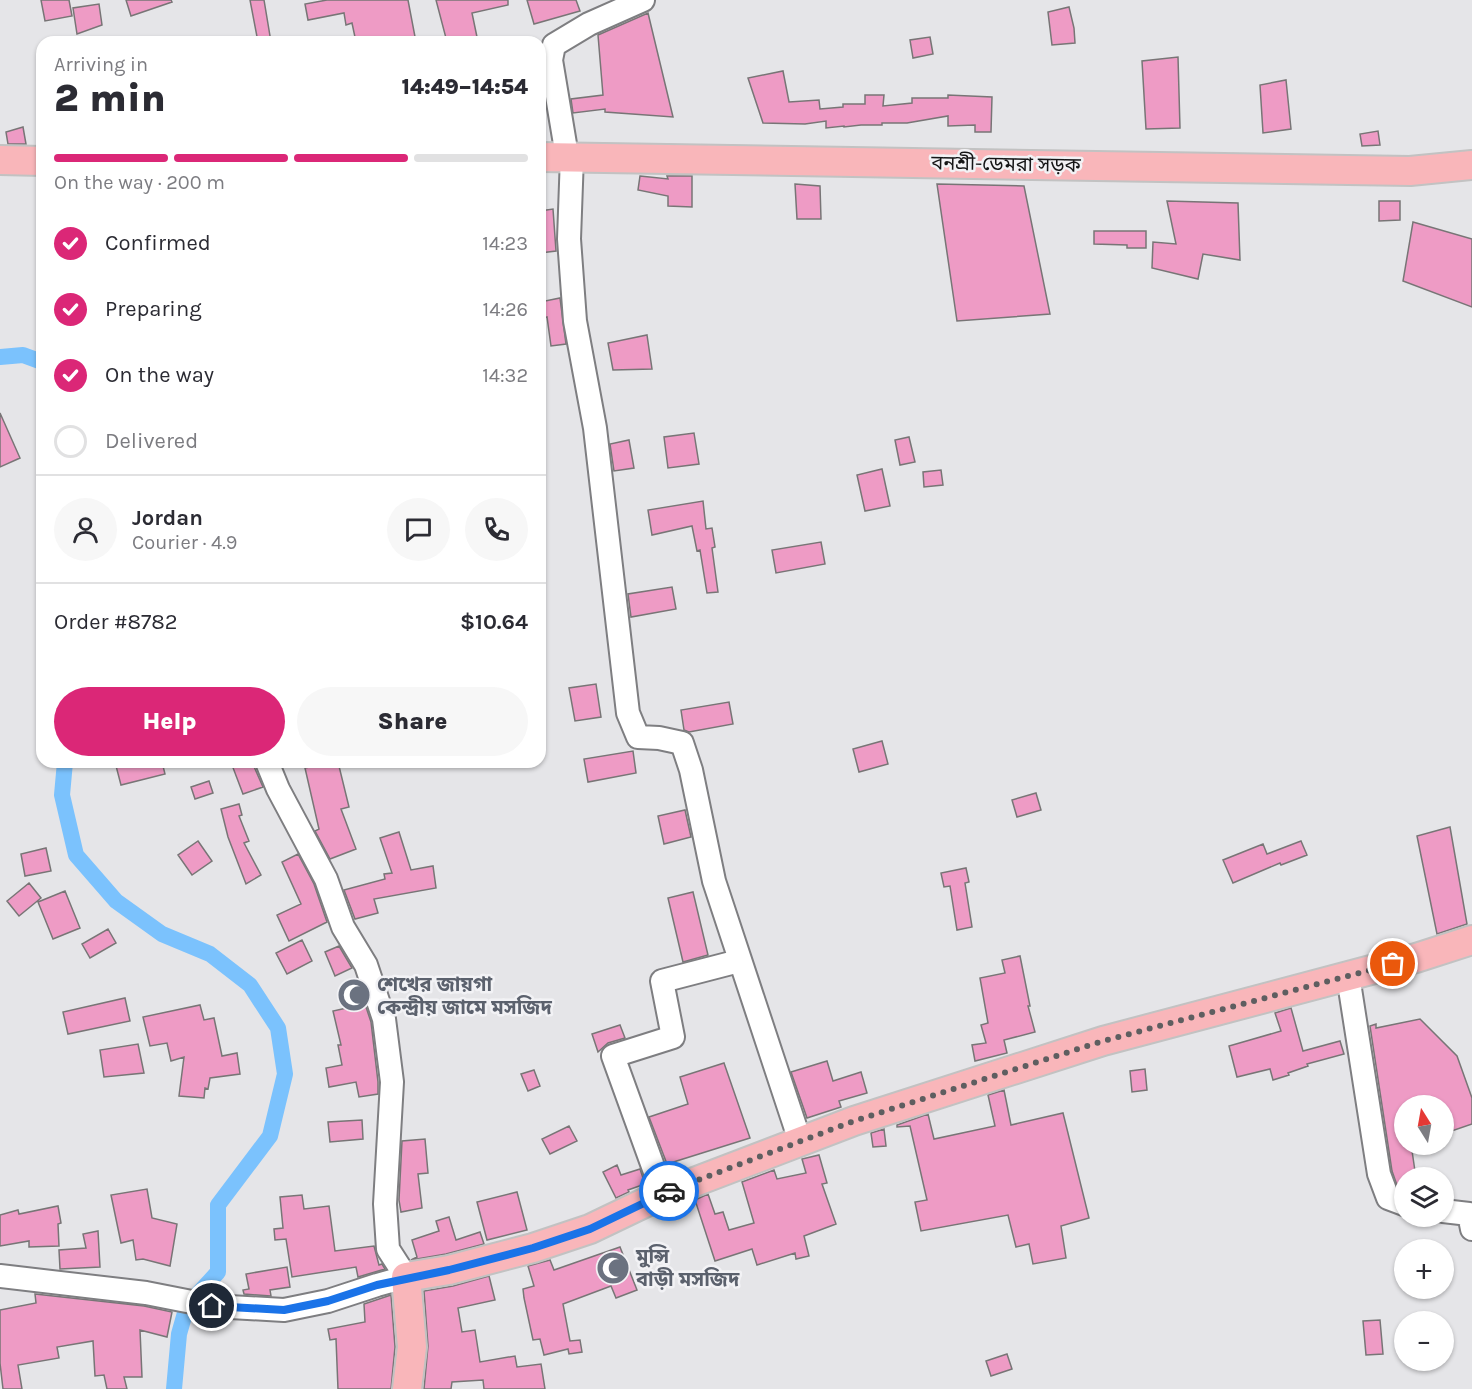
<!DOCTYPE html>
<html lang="en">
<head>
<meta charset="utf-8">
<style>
  body { margin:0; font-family:Karla,"Noto Sans Bengali",sans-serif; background:#f7f7f7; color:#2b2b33; height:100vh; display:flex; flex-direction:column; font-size:22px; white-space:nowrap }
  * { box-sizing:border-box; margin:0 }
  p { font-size:20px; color:#7c7c81 }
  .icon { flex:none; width:33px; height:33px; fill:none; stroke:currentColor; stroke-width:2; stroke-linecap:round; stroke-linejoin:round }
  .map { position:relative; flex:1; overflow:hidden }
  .details { position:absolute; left:36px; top:36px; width:510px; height:732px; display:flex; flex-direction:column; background:#fff; border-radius:18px; box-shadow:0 2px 4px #0004 }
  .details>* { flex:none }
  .needle { width:39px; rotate:349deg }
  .buttons { position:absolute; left:1394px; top:1095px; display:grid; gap:12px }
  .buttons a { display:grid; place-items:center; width:60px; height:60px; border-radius:50%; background:#fff; box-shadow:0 2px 4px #0004; font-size:30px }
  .pin { position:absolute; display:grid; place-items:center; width:51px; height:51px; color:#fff; margin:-26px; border:3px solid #fff; border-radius:50%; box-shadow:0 2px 6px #0007 }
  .courier { position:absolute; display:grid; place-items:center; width:60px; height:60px; margin:-30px; border:4px solid #1a73e8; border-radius:50%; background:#fff; color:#222; box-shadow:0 2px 8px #0007 }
  .summary em { font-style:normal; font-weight:800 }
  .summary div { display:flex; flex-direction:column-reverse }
  .summary { display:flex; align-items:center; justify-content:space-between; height:102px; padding:0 18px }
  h1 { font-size:39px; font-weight:800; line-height:45px }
  .bar { display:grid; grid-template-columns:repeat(4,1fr); gap:9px 6px; align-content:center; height:72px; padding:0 18px }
  .bar i { height:8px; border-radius:4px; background:#e1e1e2 }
  .bar .current { background:#db2777 }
  .bar p { grid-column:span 4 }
  .line { display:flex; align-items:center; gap:15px; padding:0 18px; border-top:2px solid #e1e1e2 }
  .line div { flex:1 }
  .round { display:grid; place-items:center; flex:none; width:63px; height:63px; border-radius:32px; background:#f7f7f7 }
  ol { padding:0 18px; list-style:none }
  li { display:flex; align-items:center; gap:18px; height:66px }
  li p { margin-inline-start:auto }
  li .icon { padding:6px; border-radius:50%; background:#db2777; color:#fff; stroke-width:4 }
  li:last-child { color:#7c7c81 }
  li i { width:33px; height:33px; border:3px solid #e1e1e2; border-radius:50% }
  .cta { display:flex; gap:12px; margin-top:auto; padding:12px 18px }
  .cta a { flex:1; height:69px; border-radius:36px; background:#db2777; color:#fff; font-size:24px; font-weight:800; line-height:69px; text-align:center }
  .cta a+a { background:#f7f7f7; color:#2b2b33 }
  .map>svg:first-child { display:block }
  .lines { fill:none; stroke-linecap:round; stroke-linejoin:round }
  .canal { stroke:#7bc2fd; stroke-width:16 }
  .building { fill:#ee9bc5; stroke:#787576; stroke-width:1.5 }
  .minor-casing { stroke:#7e7e81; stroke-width:26 }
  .major-casing { stroke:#c2c2c2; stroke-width:32 }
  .minor { stroke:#fff; stroke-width:22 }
  .major { stroke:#f9b6ba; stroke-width:28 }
  .done { stroke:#5e5e60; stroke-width:6; stroke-dasharray:0 10.8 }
  .route { stroke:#1a73e8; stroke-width:8 }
  .labels { text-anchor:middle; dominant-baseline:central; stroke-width:5; stroke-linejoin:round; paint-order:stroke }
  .street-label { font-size:20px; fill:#151516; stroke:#f2f2f5 }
  .worship-label { font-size:20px; font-weight:bold; fill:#5b616d; stroke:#f2f2f5; text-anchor:start }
</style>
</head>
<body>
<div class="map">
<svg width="1472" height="1389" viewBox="0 0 1472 1389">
  <rect width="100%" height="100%" fill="#e5e5e8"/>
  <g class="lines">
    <path class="canal" d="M0,357L23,355L42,362
      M65,762L62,795L76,855L116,901L162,934L210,954L250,985L278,1028L285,1074L270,1136L218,1205V1272L187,1306L179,1334L174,1389"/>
  </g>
  <path class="building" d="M41,0H69L72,16L45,21Z
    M126,0H171L172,2L131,16Z
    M250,0H264L271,42H258Z
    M327,0H408L416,42H356L352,23L346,25L344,13L308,20L305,4Z
    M436,0H508V5L472,13L477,37L447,42Z
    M527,0H576L580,11L534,24Z
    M99,4L102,25L77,34L73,8Z
    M1069,7L1074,28L1075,43L1052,45L1048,12Z
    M648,13L673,117L605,112V109L573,113L571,99L603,95L598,35Z
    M930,37L933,54L913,58L910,40Z
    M1178,57L1180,128L1146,129L1142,61Z
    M783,71L789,102L819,100L820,109L843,107V104H865V95H884L883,106L912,103V98H948V95L992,97L991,132H975V125L948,126V116L907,123H882V125H861L844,127V126L826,128V121L805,124L763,123L748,78Z
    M1286,80L1291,129L1263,133L1260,85Z
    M23,127L26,144H8L6,132Z
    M1378,131L1380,145L1362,146L1360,134Z
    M640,176L668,179L667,176H692V207L668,206V196L638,190Z
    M795,184L820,186L821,219H797Z
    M937,184L1024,186L1050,314L957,321Z
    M1167,201L1238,203L1240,260L1203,254L1198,279L1152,268L1153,242L1176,244Z
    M1379,201H1400V220L1379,221Z
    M553,209L556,251L540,253V211Z
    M1413,222L1472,239V307L1403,281Z
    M1094,231H1146V248H1127V245L1094,244Z
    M560,298L566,344L551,346L547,317L540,319V302Z
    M647,335L652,369L613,370L608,343Z
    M0,413L20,458L0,467Z
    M694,433L699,464L668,468L664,437Z
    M909,437L915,462L900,465L895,440Z
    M629,440L634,468L614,471L610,444Z
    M882,469L890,506L865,511L857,475Z
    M941,470L943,485L924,487L923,472Z
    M703,501L706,529L712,528L715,547L712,548L718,592L707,593L700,550L697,551L692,526L652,535L648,510Z
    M821,542L825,564L776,573L772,550Z
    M672,587L676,609L631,617L628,594Z
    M596,684L601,717L575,721L569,688Z
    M729,702L733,724L689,732L684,730L681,710Z
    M882,741L888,764L859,772L853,749Z
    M633,751L636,773L588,782L584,759Z
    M115,762H162L165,774L121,785Z
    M240,762H252L263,787L243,794L232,765Z
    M332,762H338L349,807L341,809L356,849L330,859L315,831L319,829L305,768Z
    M209,781L213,793L195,799L191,787Z
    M1036,793L1041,810L1017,817L1012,800Z
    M239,804L242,815L239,816L249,841L244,843L261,875L246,884L228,837L221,809Z
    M685,810L691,837L664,844L658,816Z
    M1450,827L1467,924L1437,934L1417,836Z
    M399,832L411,870L433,866L436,888L374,899L378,913L355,919L344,890L385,879L384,874L392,873L380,838Z
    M198,841L212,861L192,875L178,855Z
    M1301,841L1307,855L1281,865L1280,863L1233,883L1223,860L1263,844L1267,854Z
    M46,848L51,871L25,876L21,854Z
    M298,854L314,884L327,922L289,941L277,915L301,904L282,862Z
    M966,868L969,882L965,883L972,927L957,930L950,886L944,887L941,873Z
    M29,883L41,898L19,916L7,901Z
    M65,891L80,928L53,939L38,902Z
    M693,892L708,955L683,962L668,898Z
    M108,929L116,943L90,958L82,944Z
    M302,940L312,961L287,974L276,953Z
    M339,946L352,968L335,976L325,952Z
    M1020,956L1030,1006H1028L1035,1032L1004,1040L1007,1053L975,1061L972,1045L986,1043L981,1025L988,1023L980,978L1005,973L1002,960Z
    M125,998L130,1021L68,1034L63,1012Z
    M365,1004L371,1022L378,1082V1094L359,1097L356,1082L329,1087L326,1068L342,1065L338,1045H341L333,1011Z
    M200,1005L204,1020L214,1018L222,1056L237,1053L240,1074L210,1078L208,1089L205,1088L204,1098L179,1096L184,1057L171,1061L167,1043L150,1046L143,1017Z
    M1291,1008L1303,1051L1340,1041L1344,1054L1307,1064L1308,1066L1288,1073L1289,1075L1273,1080L1270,1069L1237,1077L1229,1046L1281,1031L1275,1013Z
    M1420,1019L1457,1056L1472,1098V1124L1443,1134V1106H1404V1144H1411L1416,1178H1404V1190L1398,1188L1392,1171L1370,1026L1376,1024V1028Z
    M620,1025L625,1038L608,1043L598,1052L592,1034Z
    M138,1044L144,1073L104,1077L100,1050Z
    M827,1061L833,1081L861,1072L867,1093L839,1101L841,1107L807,1118L791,1072Z
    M724,1063L750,1138L667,1164L649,1117L688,1104L680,1077Z
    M1145,1069L1147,1090L1132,1092L1130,1071Z
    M534,1070L540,1086L528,1091L521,1074Z
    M1004,1090L1011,1125L1063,1113L1089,1218L1061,1226L1066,1258L1033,1264L1029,1244L1016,1247L1008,1215L921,1231L915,1202L927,1200L910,1126L897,1127V1125L928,1114L934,1139L995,1126L988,1095Z
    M362,1120L363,1139L330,1142L328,1122Z
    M569,1126L577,1141L550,1154L542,1139Z
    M884,1129L886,1146L873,1147L871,1133Z
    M425,1139L428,1173L418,1174L422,1208L401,1212L399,1200L402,1141Z
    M819,1155L827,1183L822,1184L836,1224L804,1236L809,1256L796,1259L795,1253L757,1265L752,1249L715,1261L695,1200L708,1194L715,1214L723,1212L729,1230L754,1223L742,1182L774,1170L777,1179L806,1173L802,1159Z
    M617,1165L621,1175L640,1169L645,1184L628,1190L629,1192L616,1198L603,1172Z
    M147,1189L152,1218L177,1224L170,1266L143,1259L136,1260L133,1240L121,1243L111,1195Z
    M517,1192L527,1230L487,1240L477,1202Z
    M302,1195L304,1209L329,1206L335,1251L374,1246L379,1265L382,1264L385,1269L358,1277L356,1267L292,1277L286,1239L275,1240L274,1229L283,1228L280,1197Z
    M58,1206L61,1223L58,1224L59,1246L29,1247V1241L0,1246V1215L18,1210L19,1214Z
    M449,1217L456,1240L480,1232L484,1244L446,1254L411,1260L417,1257L412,1240L439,1231L436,1221Z
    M98,1231L100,1267L60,1269L59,1250L86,1248L83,1234Z
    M620,1247L637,1290L616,1298L611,1286L563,1304L570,1341L580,1340L582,1352L569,1354L568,1349L544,1355L540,1339L533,1340L524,1298L523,1289L534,1286L528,1266L550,1260L554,1270Z
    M287,1267L290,1287L270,1290L271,1296L244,1294L243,1290L249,1289L246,1274Z
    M489,1276L495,1300L458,1308L462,1332L475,1330L480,1362L515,1356L517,1367L541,1364L545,1389H484L483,1380L452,1382L451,1389H424L428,1346L424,1291L453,1286Z
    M35,1294L144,1306L172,1312L167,1337L140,1330L142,1377H124L127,1389H107L104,1375L95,1376L93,1341L57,1347L59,1358L18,1365L22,1389H3L0,1363V1310L36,1303Z
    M391,1295L395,1347L391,1389H338L336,1339L330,1340L328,1329L365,1322L364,1304Z
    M1380,1320L1383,1354L1366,1355L1363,1321Z
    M1007,1354L1012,1369L991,1376L986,1361Z"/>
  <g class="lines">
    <g class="minor-casing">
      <path id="minor" d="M567,156L551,60L554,45L589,24L643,0
        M572,156L569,239L575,321L595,428L628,713L638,737L659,738L682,743L691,770L714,881L800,1141
        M1348,976L1379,1174L1388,1198L1404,1204
        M663,1194L613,1056L673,1037L662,981L739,961
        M1443,1211L1469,1214L1472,1229
        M0,1276L146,1293L212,1306L284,1310L328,1301L377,1285L406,1277L388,1249L385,1204L392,1082L384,1019L366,965L343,927L326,879L278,789L267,762"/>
    </g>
    <g class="major-casing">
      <path id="major" d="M540,157L1410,171L1472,165
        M0,160L42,161
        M407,1389L412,1347L406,1277L449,1270L533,1248L590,1229L663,1194L854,1121L1103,1041L1416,958L1472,940"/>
    </g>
    <use href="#minor" class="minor"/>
    <use href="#major" class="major"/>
  </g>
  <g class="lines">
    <path class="done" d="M669,1191L854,1121L1103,1041L1393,964"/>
    <path class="route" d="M212,1306L284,1310L328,1301L377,1285L449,1270L533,1248L590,1229L669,1191"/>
  </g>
  <defs>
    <g id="mosque-disc" transform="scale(1.725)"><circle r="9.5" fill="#6b7280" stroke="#f2f2f5"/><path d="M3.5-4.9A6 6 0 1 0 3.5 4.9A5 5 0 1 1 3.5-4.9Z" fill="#fff"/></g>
  </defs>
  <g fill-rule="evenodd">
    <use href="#mosque-disc" x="354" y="995"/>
    <use href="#mosque-disc" x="613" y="1268"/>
  </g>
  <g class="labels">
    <g class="street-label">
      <text transform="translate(1006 164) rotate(1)">বনশ্রী-ডেমরা সড়ক</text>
    </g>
    <g class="worship-label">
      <text x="377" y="984">শেখের জায়গা<tspan x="377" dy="23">কেন্দ্রীয় জামে মসজিদ</tspan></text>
      <text x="636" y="1256">মুন্সি<tspan x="636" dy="23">বাড়ী মসজিদ</tspan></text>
    </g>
  </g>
</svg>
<div class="buttons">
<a><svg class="needle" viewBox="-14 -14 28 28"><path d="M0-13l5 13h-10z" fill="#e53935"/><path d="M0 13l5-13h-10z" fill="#7c7c81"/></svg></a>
<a><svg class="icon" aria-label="layers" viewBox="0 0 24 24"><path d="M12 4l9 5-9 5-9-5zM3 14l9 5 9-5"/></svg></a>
<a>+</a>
<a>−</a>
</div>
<div class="pin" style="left:1393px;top:964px;background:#ea580c"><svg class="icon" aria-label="bag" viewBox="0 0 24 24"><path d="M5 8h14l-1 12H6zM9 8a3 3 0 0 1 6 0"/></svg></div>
<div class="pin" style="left:212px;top:1306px;background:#1f2937"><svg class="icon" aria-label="home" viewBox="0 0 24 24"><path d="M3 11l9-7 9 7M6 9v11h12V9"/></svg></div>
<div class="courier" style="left:669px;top:1191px"><svg class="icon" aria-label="car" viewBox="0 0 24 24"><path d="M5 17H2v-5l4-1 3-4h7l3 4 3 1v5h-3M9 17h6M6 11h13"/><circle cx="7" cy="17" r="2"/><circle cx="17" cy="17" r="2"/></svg></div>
<section class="details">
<div class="summary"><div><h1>2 min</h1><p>Arriving in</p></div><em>14:49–14:54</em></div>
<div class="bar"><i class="current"></i><i class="current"></i><i class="current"></i><i></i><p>On the way · 200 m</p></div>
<ol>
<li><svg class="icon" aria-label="check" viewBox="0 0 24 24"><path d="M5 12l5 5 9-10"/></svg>Confirmed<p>14:23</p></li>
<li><svg class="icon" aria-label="check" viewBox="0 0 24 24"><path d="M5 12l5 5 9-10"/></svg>Preparing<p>14:26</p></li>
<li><svg class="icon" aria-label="check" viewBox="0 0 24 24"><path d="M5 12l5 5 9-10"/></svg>On the way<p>14:32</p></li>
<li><i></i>Delivered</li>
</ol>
<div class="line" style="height:108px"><a class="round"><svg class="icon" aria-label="person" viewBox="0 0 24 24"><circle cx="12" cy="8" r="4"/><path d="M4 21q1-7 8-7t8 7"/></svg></a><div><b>Jordan</b><p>Courier · 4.9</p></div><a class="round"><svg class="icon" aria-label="chat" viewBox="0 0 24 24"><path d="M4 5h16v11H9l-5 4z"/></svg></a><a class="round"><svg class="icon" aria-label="phone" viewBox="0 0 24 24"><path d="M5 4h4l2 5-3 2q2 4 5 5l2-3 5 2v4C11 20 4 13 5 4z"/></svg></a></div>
<div class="line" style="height:78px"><div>Order #8782</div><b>$10.64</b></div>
<div class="cta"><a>Help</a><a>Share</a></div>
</section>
</div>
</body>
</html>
